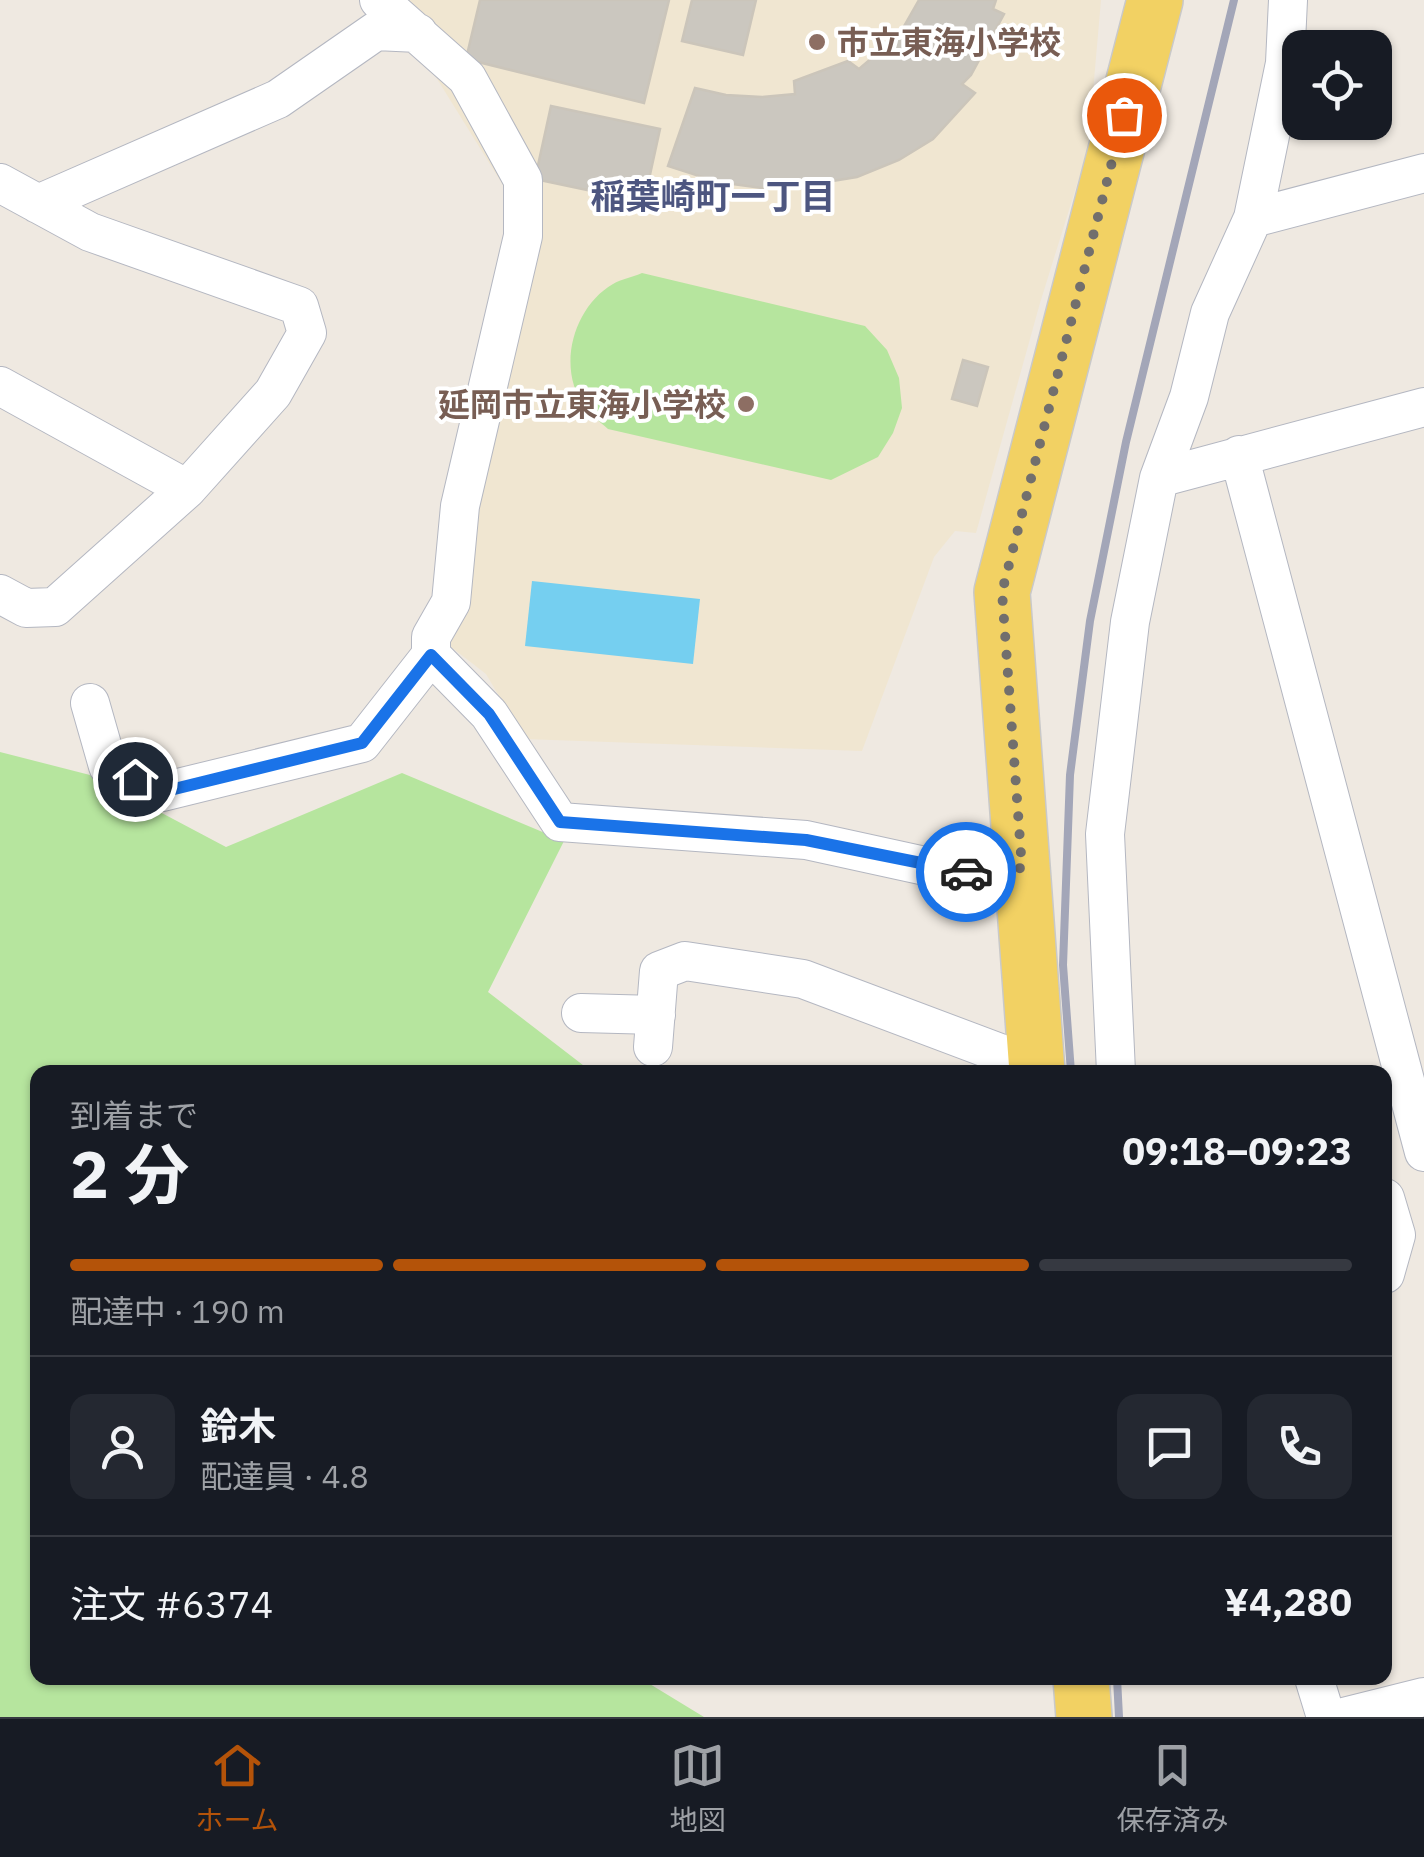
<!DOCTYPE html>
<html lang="ja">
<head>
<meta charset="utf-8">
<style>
  body { margin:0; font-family:"IBM Plex Sans","Noto Sans JP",sans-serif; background:#242831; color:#f1f3f6; height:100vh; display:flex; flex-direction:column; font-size:38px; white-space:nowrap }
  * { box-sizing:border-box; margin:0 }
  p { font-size:32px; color:#9ea1a6 }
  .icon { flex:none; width:55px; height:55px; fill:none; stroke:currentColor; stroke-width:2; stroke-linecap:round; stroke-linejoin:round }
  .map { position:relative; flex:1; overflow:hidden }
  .panel { position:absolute; left:30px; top:1065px; width:1362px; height:620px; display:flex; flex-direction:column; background:#171b24; border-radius:20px; box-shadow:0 2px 8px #0004 }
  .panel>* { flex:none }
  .buttons { position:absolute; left:1282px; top:30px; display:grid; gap:20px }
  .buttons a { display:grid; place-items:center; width:110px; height:110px; border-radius:20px; background:#171b24; box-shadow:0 2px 8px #0004; font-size:50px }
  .pin { position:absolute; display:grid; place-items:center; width:85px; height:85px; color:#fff; margin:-42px; border:5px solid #fff; border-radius:50%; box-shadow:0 2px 10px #0007 }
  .courier { position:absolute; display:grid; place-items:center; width:100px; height:100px; margin:-50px; border:8px solid #1a73e8; border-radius:50%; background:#fff; color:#222; box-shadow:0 2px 12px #0007 }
  .summary em { font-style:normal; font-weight:700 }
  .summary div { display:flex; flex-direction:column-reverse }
  .summary { display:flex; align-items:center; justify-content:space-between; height:170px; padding:0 40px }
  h1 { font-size:65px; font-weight:700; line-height:75px }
  .bar { display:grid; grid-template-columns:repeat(4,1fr); gap:15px 10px; align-content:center; height:120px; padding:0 40px }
  .bar i { height:12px; border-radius:8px; background:#363941 }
  .bar .active { background:#b45309 }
  .bar p { grid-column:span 4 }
  .line { display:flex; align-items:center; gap:25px; padding:0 40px; border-top:2px solid #363941 }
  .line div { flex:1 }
  .round { display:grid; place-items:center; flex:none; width:105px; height:105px; border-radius:20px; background:#242831 }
  .dock { display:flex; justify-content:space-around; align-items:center; height:140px; border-top:2px solid #363941; background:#171b24; font-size:28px; color:#9ea1a6 }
  .dock a { display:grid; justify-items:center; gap:5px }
  .dock .active { color:#b45309 }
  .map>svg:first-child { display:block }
  .education { fill:#f0e6d1 }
  .green { fill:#b6e59e }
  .water { fill:#75cff0 }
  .building { fill:#cbc7bf; stroke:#cbc5ba; stroke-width:2.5 }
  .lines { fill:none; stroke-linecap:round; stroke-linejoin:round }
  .street-casing { stroke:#b4b7c1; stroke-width:40 }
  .primary-casing { stroke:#c9c9c9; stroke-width:58 }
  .street { stroke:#fff; stroke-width:38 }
  .primary { stroke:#f2d163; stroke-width:55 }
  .rail { stroke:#a3a6b8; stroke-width:8 }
  .done { stroke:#726f6d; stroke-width:10; stroke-dasharray:0 18 }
  .route { stroke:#1a73e8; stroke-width:12 }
  .education-dot { fill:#8d6e63; stroke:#fff; stroke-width:4 }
  .labels { text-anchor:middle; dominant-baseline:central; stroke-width:8; stroke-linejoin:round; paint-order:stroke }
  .education-label { font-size:32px; font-weight:bold; fill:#785e54; stroke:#fff; text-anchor:start }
  .neighbourhood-label { font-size:35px; font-weight:bold; fill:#4d5680; stroke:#fff }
</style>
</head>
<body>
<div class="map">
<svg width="1424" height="1717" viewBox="0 0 1424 1717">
  <rect width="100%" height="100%" fill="#efe9e1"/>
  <path class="education" d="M393,0H1101L1088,149L1040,303L976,533L955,531L934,557L862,751L524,739L486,674L442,640L511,198L390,3Z"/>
  <path class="green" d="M642,273L865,326L887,350L899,378L902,408L893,433L878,457L831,480L608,429C600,422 591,415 585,407C556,369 573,307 613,284C621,279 633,277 642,273Z
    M0,752L90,775L226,847L402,773L564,841L488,992L592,1072H38V1678H640L704,1717H0Z"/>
  <path class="water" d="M532,581L700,599L693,664L525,646Z"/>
  <path class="building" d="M480,0H669L644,103L466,59Z
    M692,0H756L743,55L682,41Z
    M919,0H996L993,9L1004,14L971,75L962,84L975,93L933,139L899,160L857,177L814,184L762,188L718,182L668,166L695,88L726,95L762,97L795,94L794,81L848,61L859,69L899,35Z
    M551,106L660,129L644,202L535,179Z
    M963,360L988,367L977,406L952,399Z"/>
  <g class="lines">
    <g class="street-casing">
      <path id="street" d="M379,0L467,78L523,180V236L460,506L451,602L431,637V655
        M0,183L90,232L299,306L307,333L273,393L187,489L55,607L26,608L0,594
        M38,204L278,99L376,31L418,33
        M1253,218L1424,173
        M0,386L187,489
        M1239,455L1424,1152
        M1159,478L1424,407
        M90,703L108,766L162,792L362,743L431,655L489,714L560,822L806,840L957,873L1022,868
        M581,1013L656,1015
        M653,1047L659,971L685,961L803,979L1037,1067
        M1116,1072L1105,834L1130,622L1159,478L1189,397L1210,313L1253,218L1285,63L1288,0
        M1385,1198L1396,1235L1385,1274
        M1314,1678L1326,1717
        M1344,1717L1424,1697"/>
    </g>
    <g class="primary-casing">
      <path id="primary" d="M1037,1072L1002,592L1155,0
        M1081,1678L1084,1717"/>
    </g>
    <use href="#street" class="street"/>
    <use href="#primary" class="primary"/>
    <path class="rail" d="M1071,1072L1063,965L1070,775L1090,621L1126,442L1234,0
      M1117,1678L1119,1717"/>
  </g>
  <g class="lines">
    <path class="done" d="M966,872L1022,868L1002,592L1124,115"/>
    <path class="route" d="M135,779L162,792L362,743L431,655L489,714L560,822L806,840L966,872"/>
  </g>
  <g class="education-dot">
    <circle cx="817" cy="42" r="10"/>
    <circle cx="746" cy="404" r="10"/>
  </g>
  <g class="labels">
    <g class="education-label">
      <text x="837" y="42">市立東海小学校</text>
      <text x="726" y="404" text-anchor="end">延岡市立東海小学校</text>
    </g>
    <g class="neighbourhood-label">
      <text x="713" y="196">稲葉崎町一丁目</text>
    </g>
  </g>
</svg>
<div class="buttons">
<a><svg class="icon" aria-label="locate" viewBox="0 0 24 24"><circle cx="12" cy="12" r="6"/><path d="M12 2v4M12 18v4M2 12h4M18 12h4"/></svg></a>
</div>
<div class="pin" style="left:1124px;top:115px;background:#ea580c"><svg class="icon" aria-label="bag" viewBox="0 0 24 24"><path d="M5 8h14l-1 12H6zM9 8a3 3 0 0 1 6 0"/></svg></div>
<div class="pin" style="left:135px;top:779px;background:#1f2937"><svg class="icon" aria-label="home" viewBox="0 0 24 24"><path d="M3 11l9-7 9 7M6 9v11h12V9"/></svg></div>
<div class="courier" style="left:966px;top:872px"><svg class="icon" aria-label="car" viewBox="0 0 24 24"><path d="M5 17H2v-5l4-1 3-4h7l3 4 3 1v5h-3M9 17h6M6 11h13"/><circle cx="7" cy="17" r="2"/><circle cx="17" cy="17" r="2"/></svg></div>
<section class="panel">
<div class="summary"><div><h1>2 分</h1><p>到着まで</p></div><em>09:18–09:23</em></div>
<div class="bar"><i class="active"></i><i class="active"></i><i class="active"></i><i></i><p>配達中 · 190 m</p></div>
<div class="line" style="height:180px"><a class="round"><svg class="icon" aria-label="person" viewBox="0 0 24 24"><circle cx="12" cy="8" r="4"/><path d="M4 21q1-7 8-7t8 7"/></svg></a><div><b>鈴木</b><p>配達員 · 4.8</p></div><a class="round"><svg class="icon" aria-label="chat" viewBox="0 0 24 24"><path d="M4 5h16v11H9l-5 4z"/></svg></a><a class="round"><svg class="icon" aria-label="phone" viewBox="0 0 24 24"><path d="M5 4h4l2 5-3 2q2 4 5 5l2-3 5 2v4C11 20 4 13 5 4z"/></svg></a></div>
<div class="line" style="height:130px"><div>注文 #6374</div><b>¥4,280</b></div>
</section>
</div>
<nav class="dock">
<a class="active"><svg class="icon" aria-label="home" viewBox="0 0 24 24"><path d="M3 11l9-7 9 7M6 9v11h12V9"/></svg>ホーム</a>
<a><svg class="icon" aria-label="map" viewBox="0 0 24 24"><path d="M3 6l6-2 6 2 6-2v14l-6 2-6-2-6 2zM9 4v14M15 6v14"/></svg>地図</a>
<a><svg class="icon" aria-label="saved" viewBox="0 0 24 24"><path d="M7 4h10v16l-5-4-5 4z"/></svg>保存済み</a>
</nav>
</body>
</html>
